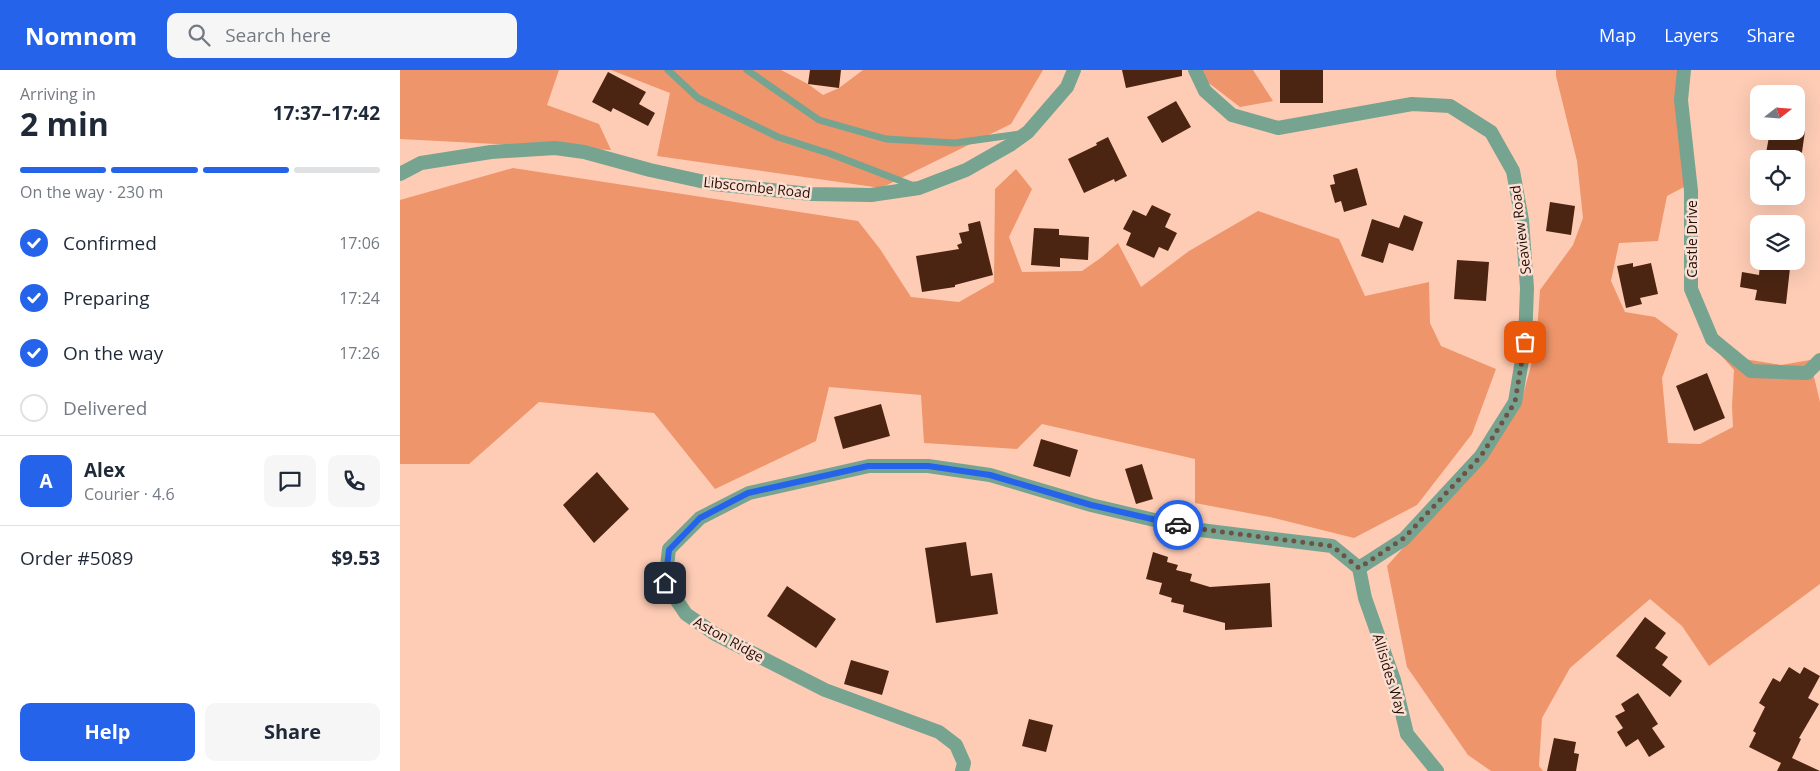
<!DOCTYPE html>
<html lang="en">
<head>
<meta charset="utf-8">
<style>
  body { margin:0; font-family:"Open Sans",sans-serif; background:#f6f6f7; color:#1f2937; height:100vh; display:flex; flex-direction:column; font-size:19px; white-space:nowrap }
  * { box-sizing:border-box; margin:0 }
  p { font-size:16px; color:#747a83 }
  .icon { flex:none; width:28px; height:28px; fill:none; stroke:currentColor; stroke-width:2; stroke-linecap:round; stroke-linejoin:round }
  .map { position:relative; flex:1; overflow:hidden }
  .panel { display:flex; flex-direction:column; background:#fff; width:400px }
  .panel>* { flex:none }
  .needle { width:32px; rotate:73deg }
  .fabs { position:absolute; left:1350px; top:15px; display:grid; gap:10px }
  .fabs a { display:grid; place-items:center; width:55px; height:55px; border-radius:10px; background:#fff; box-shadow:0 5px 20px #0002; font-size:25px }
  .pin { position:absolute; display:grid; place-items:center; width:42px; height:42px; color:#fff; margin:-21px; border-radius:10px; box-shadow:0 2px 8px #0006 }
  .courier { position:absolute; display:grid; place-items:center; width:50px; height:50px; margin:-25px; border:4px solid #2563eb; border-radius:50%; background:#fff; color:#222; box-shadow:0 1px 6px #0007 }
  .head em { font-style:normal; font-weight:700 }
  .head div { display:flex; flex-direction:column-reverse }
  .head { display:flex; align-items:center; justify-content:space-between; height:85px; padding:0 20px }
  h1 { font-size:32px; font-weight:700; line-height:38px }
  .bar { display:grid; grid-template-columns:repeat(4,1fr); gap:8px 5px; align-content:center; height:60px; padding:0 20px }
  .bar i { height:6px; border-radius:4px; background:#e0e1e3 }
  .bar .on { background:#2563eb }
  .bar p { grid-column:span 4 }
  .line { display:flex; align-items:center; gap:12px; padding:0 20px; border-top:1px solid #e0e1e3 }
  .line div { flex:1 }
  .round { display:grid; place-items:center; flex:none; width:52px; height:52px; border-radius:10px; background:#f6f6f7 }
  ol { padding:0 20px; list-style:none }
  li { display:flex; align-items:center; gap:15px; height:55px }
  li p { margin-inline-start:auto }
  li .icon { padding:5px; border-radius:50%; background:#2563eb; color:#fff; stroke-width:4 }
  li:last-child { color:#747a83 }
  li i { width:28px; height:28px; border:2px solid #e0e1e3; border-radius:50% }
  .action { display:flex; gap:10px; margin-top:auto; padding:10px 20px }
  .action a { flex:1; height:58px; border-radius:10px; background:#2563eb; color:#fff; font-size:20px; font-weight:700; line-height:58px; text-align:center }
  .action a+a { background:#f6f6f7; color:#1f2937 }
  header { display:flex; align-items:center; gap:30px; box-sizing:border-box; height:70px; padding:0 25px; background:#2563eb; color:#fff }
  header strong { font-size:24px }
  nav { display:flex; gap:28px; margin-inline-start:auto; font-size:18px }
  .search { width:350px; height:45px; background:#f6f6f7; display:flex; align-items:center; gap:12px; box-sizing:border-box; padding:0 18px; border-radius:10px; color:#747a83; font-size:19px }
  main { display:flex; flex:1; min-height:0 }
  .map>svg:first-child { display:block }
  .green { fill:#ee956b }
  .building { fill:#4b2512 }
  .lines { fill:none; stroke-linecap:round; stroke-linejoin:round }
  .service { stroke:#76a490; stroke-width:7 }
  .minor { stroke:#76a490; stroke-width:14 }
  .done { stroke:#6e5245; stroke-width:5; stroke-dasharray:0 9 }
  .route { stroke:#2563eb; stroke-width:6 }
  .labels { text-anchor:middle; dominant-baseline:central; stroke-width:5; stroke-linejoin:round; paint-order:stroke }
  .street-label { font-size:14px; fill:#211008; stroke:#fdded0 }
</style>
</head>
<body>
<header>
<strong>Nomnom</strong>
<div class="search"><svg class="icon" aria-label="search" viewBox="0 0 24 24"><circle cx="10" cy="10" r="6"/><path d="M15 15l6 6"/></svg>Search here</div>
<nav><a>Map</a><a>Layers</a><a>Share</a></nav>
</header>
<main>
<section class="panel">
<div class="head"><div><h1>2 min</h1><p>Arriving in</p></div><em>17:37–17:42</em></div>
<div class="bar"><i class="on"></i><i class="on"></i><i class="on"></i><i></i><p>On the way · 230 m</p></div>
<ol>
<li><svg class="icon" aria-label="check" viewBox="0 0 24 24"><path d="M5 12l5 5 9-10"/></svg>Confirmed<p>17:06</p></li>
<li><svg class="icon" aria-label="check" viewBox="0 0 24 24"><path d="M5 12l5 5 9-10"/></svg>Preparing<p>17:24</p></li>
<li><svg class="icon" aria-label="check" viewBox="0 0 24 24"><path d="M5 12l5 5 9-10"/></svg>On the way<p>17:26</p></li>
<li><i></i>Delivered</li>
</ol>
<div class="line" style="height:90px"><b class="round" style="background:#2563eb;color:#fff">A</b><div><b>Alex</b><p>Courier · 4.6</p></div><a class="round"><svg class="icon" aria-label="chat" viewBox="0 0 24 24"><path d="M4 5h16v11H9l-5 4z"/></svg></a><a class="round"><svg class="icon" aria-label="phone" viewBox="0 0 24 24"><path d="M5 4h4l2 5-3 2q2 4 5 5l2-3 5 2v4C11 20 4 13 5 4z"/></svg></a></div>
<div class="line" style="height:65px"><div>Order #5089</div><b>$9.53</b></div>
<div class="action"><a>Help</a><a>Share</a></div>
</section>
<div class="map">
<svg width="1420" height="701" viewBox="0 0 1420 701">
  <rect width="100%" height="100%" fill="#feccb5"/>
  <path class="green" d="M0,0H159L147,35L199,54L211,80L0,69Z
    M211,0H381L408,14L423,25L439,18L463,0H643L611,54L481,118L257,86L270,23Z
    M799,0H853L873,31L840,37L801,7Z
    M1156,0H1277L1284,117L1267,126L1258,171L1219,173L1211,211L1225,242L1255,247L1278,264L1262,308L1268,373L1300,374L1333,357L1332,336L1334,300L1312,275L1344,289L1381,295L1410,290L1420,332V514L1309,596L1282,556L1250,529L1170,598L1142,648L1139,696L1143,701H1091L1068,685L1007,597L987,496L1084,387L1120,336L1136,277L1140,220L1173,175L1183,148L1177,91L1156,6Z
    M113,98L458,151L480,179L511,227L559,232L594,212L595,119L616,99L632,119L609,167L622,202L682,201L702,187L718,173L741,217L789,181L858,141L939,169L965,226L1029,212L1030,253L1041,276L1096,299L1072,364L1017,435L954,468L874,448L795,433V389L642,354L617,379L524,373L521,325L429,317L416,371L315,419L254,343L139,332L69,394H0V130Z"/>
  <path class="building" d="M410,0H441L439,18L408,14Z
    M722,0H782V6L726,18Z
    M880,0H923V33H880Z
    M208,2L246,22L239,34L255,43L248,56L213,38L211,42L192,32Z
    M776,31L791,57L762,73L747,47Z
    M1370,61H1405L1401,89H1365Z
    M708,67L727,106L715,112L714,109L684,123L668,89L697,75L696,73Z
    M957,98L967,135L944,142L941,131L935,133L930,115L935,114L933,105Z
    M1150,132L1175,136L1171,165L1146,161Z
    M752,135L771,144L765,157L777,163L768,181L759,177L754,188L726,175L731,163L723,159L733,140L746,146Z
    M1004,145L1023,152L1013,181L989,173L983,193L961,186L972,149L999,158Z
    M580,151L593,205L555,215V217L522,222L516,186L559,179L557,175L562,173L559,163L569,161L568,154Z
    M634,158L659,159V165L689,167L688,190L660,188V197L631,195Z
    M1057,190L1089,192L1086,231L1054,229Z
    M1233,193V197L1251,193L1258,224L1240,228L1242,234L1226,238L1217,196Z
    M1360,194L1390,198L1386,234L1355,230L1357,220L1340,217L1342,202L1359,205Z
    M1307,303L1325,348L1294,361L1276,316Z
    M481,334L490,366L443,379L434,347Z
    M641,369L678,380L670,407L633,396Z
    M742,394L753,429L736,434L725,399Z
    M197,402L229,439L194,473L163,435Z
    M566,472L571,506L592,503L598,544L536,553L525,478Z
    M753,482L768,487L767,492L778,495L776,500L792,504L790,511L810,517L870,513L872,557L825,560V553L783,542L784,535L771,532L772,528L759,524L762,513L746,509Z
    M387,516L436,549L416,578L367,546Z
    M1245,547L1266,563L1255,578L1268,587L1262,595L1282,611L1270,627L1216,586Z
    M451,590L489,601L482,625L444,614Z
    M1389,597L1400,604L1404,597L1420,606L1408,628L1419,634L1399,668L1401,669L1392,688L1420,701H1377L1381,693L1349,677L1356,663L1353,661L1365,637L1359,633L1373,608L1380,612Z
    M1238,623L1258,654L1252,658L1265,677L1249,687L1238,669L1226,677L1217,662L1223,658L1215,646L1225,641L1221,634Z
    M629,649L653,655L646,682L622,676Z
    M1154,668L1176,672L1174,683L1179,684L1176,701H1147Z"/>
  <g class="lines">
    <path class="service" d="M268,0L298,28L378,67L431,84L514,116
      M347,0L419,50L486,69L555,73L620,64"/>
    <path class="minor" d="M795,0L805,21L832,45L878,58L1012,34L1050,36L1091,62L1113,101L1122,150L1127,218L1125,272L1115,332L1081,386L1004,469L959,498
      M1284,0L1281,30L1291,121V219L1312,269L1351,301L1407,303L1420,290
      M0,104L21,93L91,82L155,78L184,82L250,100L314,114L411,124L471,125L519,118L566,100L610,75L628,62L667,17L674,0
      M959,498L965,528L994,610L1007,664L1037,701
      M562,701L564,693L556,675L539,662L425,620L315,564L286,544L265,513L269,479L300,448L349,423L469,396H528L590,405L691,435L792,459L932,476L959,498"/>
  </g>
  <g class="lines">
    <path class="done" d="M778,455L792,458L932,476L959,498L1004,468L1081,386L1115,332L1125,272"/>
    <path class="route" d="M265,513L269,480L300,448L348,423L468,396H528L590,405L691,435L778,455"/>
  </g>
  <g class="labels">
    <g class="street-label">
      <text transform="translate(357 117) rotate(6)">Libscombe Road</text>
      <text transform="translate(1120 160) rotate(-97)">Seaview Road</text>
      <text transform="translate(1291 169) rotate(-90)">Castle Drive</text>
      <text transform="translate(329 569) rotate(29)">Aston Ridge</text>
      <text transform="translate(990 604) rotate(73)">Allisides Way</text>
    </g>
  </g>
</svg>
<div class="fabs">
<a><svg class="needle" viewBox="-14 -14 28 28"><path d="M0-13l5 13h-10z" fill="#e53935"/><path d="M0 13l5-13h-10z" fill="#747a83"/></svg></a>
<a><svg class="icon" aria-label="locate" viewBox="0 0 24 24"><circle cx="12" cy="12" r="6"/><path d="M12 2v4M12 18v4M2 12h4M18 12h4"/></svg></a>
<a><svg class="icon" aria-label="layers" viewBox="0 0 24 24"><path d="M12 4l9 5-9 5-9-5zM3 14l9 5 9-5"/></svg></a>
</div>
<div class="pin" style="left:1125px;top:272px;background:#ea580c"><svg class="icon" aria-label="bag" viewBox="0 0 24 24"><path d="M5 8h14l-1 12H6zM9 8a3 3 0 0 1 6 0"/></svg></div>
<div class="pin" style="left:265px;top:513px;background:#1f2937"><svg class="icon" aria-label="home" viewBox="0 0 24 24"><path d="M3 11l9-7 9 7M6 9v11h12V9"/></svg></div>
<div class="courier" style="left:778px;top:455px"><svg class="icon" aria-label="car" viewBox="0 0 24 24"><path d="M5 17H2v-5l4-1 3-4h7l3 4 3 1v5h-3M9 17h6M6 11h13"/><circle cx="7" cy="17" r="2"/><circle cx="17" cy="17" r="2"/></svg></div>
</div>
</main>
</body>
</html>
